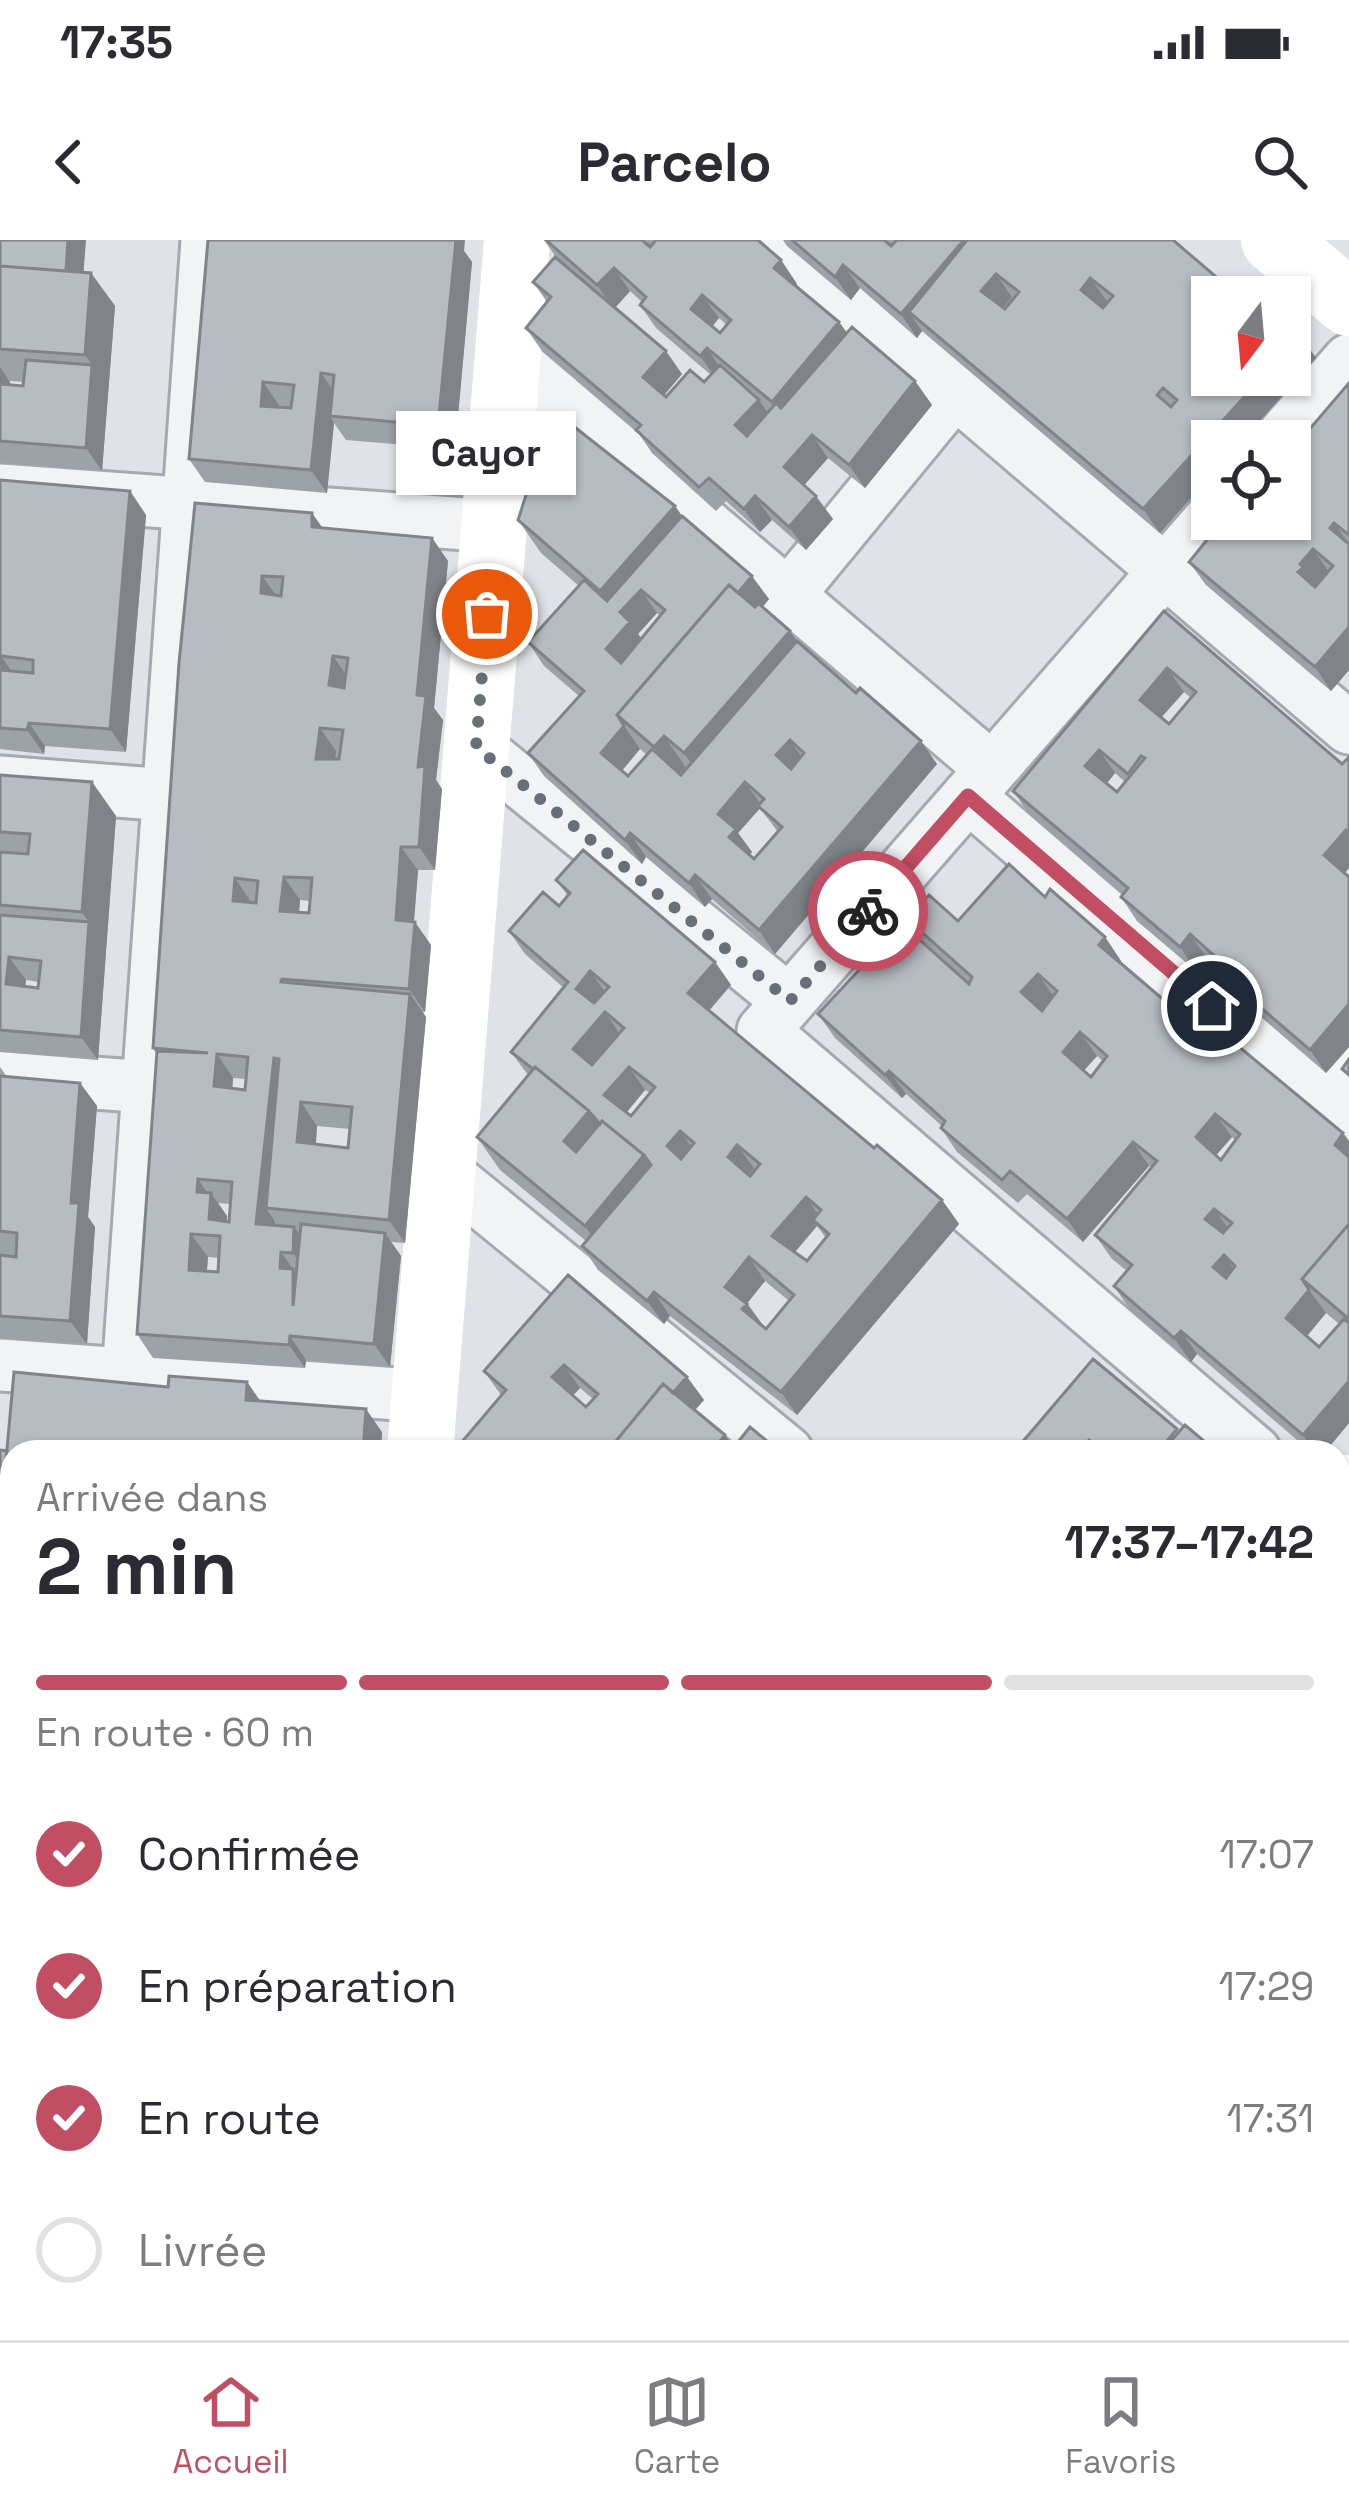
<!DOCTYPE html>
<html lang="fr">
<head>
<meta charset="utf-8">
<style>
  body { margin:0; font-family:"Space Grotesk",sans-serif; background:#f7f7f7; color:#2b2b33; height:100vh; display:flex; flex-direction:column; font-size:45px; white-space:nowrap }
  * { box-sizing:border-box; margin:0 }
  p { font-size:39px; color:#7c7c81 }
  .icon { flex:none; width:66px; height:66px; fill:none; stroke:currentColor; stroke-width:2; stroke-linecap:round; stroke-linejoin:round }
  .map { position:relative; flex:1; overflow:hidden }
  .drawer { position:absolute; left:0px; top:1200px; width:1350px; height:900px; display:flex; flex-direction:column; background:#fff; border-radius:36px 36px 0 0; box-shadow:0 3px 9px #0004 }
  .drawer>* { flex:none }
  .needle { width:78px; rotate:196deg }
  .fabs { position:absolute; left:1191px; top:36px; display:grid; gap:24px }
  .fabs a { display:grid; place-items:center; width:120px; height:120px; border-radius:0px; background:#fff; box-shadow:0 3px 9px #0004; font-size:60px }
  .pin { position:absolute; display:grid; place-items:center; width:102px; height:102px; color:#fff; margin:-51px; border:6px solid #fff; border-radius:50%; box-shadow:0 3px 12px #0007 }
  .courier { position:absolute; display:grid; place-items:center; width:120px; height:120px; margin:-60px; border:9px solid #c14e63; border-radius:50%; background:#fff; color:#222; box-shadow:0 3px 15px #0007 }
  .bubble { position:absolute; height:84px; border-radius:0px; background:#fff; box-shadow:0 3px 9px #0004; font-size:39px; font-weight:700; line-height:84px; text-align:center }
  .overview em { font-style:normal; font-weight:700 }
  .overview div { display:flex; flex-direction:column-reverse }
  .overview { display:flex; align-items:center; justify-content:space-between; height:204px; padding:0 36px }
  h1 { font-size:78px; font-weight:700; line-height:90px }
  .bar { display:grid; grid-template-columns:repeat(4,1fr); gap:18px 12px; align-content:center; height:144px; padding:0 36px }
  .bar i { height:15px; border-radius:9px; background:#e1e1e2 }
  .bar .on { background:#c14e63 }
  .bar p { grid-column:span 4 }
  ol { padding:0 36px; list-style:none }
  li { display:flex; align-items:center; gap:36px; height:132px }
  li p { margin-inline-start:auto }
  li .icon { padding:12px; border-radius:50%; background:#c14e63; color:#fff; stroke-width:4 }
  li:last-child { color:#7c7c81 }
  li i { width:66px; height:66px; border:6px solid #e1e1e2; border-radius:50% }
  .status { display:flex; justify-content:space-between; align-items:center; height:84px; padding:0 60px; background:#fff; direction:ltr }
  .status svg { height:33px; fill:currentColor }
  header { display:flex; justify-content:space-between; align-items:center; height:156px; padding:0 36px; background:#fff; font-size:54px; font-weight:700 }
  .tabs { display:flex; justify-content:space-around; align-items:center; height:168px; border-top:3px solid #e1e1e2; background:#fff; font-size:33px; color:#7c7c81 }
  .tabs a { display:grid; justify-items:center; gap:6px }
  .tabs .on { color:#c14e63 }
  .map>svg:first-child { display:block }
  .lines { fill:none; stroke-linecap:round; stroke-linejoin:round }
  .street-casing { stroke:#a5a9b0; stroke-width:57 }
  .street { stroke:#f1f3f5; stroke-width:51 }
  .secondary { stroke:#fff; stroke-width:66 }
  .wall { fill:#9da2a8; fill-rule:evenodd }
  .shaded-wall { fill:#808488 }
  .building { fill:#b7bcc3; stroke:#808488; stroke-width:3; fill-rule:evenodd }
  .done { stroke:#696f78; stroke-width:12; stroke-dasharray:0 21.6 }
  .route { stroke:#c14e63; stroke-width:15 }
</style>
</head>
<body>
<div class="status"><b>17:35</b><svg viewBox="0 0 49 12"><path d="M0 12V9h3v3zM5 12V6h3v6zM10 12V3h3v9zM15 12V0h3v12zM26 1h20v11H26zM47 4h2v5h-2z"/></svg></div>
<header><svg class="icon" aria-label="back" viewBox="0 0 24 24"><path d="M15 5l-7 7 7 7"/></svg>Parcelo<svg class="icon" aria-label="search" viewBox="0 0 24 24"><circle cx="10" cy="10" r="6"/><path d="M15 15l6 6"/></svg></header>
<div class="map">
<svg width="1349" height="2100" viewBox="0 0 1349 2100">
  <rect width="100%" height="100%" fill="#dfe2e7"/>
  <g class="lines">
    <g class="street-casing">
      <path id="street" d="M777,0L1349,488
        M508,116L992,529
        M1278,201L1349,120
        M0,250L494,286
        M1212,277L763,791L1255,1212
        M788,355L955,152
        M477,507L789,761
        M0,542L168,555
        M968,556L1349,884
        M0,836L148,847
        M1316,855L1349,817
        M443,931L787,1212
        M0,1125L425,1156
        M128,1135L207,0
        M0,1421L12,1422
        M0,1717L12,1718
        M1338,2062L1349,2071
        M63,2100L64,2088
        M1104,2100L1113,2088"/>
    </g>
    <use href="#street" class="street"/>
    <path class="secondary" d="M1274,0L1349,63
      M420,1212L517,0
      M1338,1261L1349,1248
      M349,2100L350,2088
      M640,2100L650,2088"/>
  </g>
  <path class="wall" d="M0,0L84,32L91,33L115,66L102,231L0,223ZM10,141L24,142L23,146L10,145Z
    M208,0L464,11L472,22L455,209L346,200L334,183L327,253L205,242L189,219Z
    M544,0H758L781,20L797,44L796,46L839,82L847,93L915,141L932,165L865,248L828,218L804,245L833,279L806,310L772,280L760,292L726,261L716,271L652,213L637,191L542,111L526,88L547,62L533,42L558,20ZM630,51L642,62L640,65L656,88L711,135L704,142L666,157L664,155L682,134L615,68ZM719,78L727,85L720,93L712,87Z
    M783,0H1173L1316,118L1212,201V234L1160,293L922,91L917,98L860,48L851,60L787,6Z
    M1349,143V430L1331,451L1206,345L1189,322L1290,279Z
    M0,240L130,251L146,275L126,512L45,506L44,514L0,509Z
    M195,263L322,288L432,298L448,321L434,468L443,480L436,540L442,549L435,630H418L414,682L431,705L425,772H423L426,777L405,1003L391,1002L401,1016L390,1127L306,1120L305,1128L153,1118L137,1094L156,813L153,808ZM300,660L310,661L309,673L299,672ZM233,838L246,839L245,850L232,848ZM317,886L350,889L348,908L316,904ZM218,963L231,964L229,982H227V976ZM208,1017L219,1018L218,1032L207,1031Z
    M675,266L682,276L769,359L763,367L797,401L937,524L775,714L712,659L705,667L646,617L642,624L544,536L528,513L579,456L544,426L528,402L579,346L541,313L518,280ZM657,373L660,376L641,398L638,394ZM640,509L647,515L628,536L622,531ZM760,568L778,592L754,619L750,615L752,612L738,593Z
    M1164,371L1342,524L1349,517V628L1344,633L1349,637V807L1326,833L1261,777L1246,753L1207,718L1196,731L1137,681L1121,657L1123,654L1029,574L1013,551ZM1184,452L1191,458L1169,484L1161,478ZM1115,533L1125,542L1117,552L1106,544Z
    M0,535L92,542L116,576L98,820L0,812ZM26,740L39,742L38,748L25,746Z
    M556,640L715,722L731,745L709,771L874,908L942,960L959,984L797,1175L670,1076L664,1084L598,1030L582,1006L586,1001L500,930L477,897L528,835L511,812L564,748L525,714L509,691L559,666L568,656ZM645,850L650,853L631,876L626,873ZM817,986L826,998L807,1021L795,1012ZM765,1041L789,1061L766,1089L747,1063Z
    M1045,657L1105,697L1121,721L1120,723L1218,806L1343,893L1349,901V1183L1325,1212H1311L1197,1114L1191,1122L1130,1070L1114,1046L1127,1031L1112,1019L1095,995L1152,928L1149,926L1083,1002L1027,954L1018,963L957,912L941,888L942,886L906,854L902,858L835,798L818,774L924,703L907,679L958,681ZM1097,816L1103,821L1091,837L1084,830ZM1232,897L1236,901L1221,920L1216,915ZM1326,1073L1339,1084L1319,1107L1307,1096Z
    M0,827L7,837L80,843L97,866L88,977L95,987L87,1104L0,1098Z
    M568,1035L687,1137L704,1160L695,1170L734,1207L780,1212H466L460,1204L501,1155L484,1131ZM580,1148L593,1159L586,1167L573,1155Z
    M247,1142L260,1161L382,1192L381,1212H12V1398H10L8,1411L0,1410V1210L7,1211L168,1147Z
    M1349,1315V1377L1338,1367V1326Z
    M1349,1760V1858L1338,1849V1773Z
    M1338,1868L1349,1877V2027L1338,2018Z
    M145,2088H323L322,2100H153Z"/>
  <path class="shaded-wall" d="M68,0H86L81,64L65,40Z
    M448,0H465L464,11L472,22L455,209L438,186Z
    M954,0H969L909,72L922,91L917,98L901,74Z
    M781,20L797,44L791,52L774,28Z
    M843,25L860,48L851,60L835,37Z
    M614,28L630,51L614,69L597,45Z
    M91,33L115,66L102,231L86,208L92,125L85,115Z
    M996,34L1012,57L998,74L981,51Z
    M1090,38L1107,61L1097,73L1081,50Z
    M702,55L719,78L708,92L691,69Z
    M839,82L856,105L788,185L772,162Z
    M1300,95L1316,118L1242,201H1212V234L1160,293L1143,269L1264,135H1290V105Z
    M707,108L723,132L717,140L700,116Z
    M666,111L682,134L660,160L643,137Z
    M0,127L10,142L9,167L0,155Z
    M321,133L337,156L330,176L334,183L327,253L311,230Z
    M915,141L932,165L865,248L849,225Z
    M263,142L279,165L277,189L261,166Z
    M759,160L775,183L751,208L735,185Z
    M812,195L828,218L800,250L784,227Z
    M130,251L146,275L126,512L110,489Z
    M755,256L772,280L760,292L744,269Z
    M816,256L833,279L806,310L789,287Z
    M675,266L698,299L641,350L657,373L638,394L647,406L622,433L606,409L623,385L600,351Z
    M312,273L329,297L312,287Z
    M1334,283L1349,304L1330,288Z
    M432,298L448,321L434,468L443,480L436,540L442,549L435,630L419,607L417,455Z
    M1313,309L1329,332L1320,350L1298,332L1300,324Z
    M262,336L279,359L261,353Z
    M752,336L769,359L647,501L626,483Z
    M1349,387V430L1331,451L1315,427Z
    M790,391L813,424L707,547L684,513Z
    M1,416L17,439L0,430Z
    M333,416L349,439L346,469L329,445Z
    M1167,428L1184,452L1156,483L1140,460Z
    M29,483L45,506L44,514L27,490Z
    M624,486L640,509L617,536L601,513Z
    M320,488L336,511L332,543L316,519Z
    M664,496L687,529L678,541L654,507Z
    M790,500L806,523L792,539L776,515Z
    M921,501L937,524L775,714L759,690Z
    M1099,510L1115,533L1102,550L1085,526Z
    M92,542L116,576L98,820L81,797L89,682L82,672Z
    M745,542L762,566L738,593L752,612L745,620L729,597L718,574Z
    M1346,590L1349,595V628L1340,639L1324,615Z
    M630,593L646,617L642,624L625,600Z
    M401,607L418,630L412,704L396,680Z
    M695,635L712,659L705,667L689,643Z
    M284,637L300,660L297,694L280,671Z
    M235,638L251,662L249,684L233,661Z
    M415,682L431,705L425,772L409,749Z
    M1190,694L1207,718L1196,731L1180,707Z
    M1105,697L1121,721L1115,728L1099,705Z
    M9,717L26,740L22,767L6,744Z
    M715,722L731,745L704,776L688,753Z
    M590,731L607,755L592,772L576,749Z
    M1038,734L1054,757L1038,776L1021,752Z
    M410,754L426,777L405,1003L389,980Z
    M1349,764V807L1326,833L1310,810Z
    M605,772L621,796L590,832L573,809Z
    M1080,792L1097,816L1080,835L1063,812Z
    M217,814L233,838L231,870L214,846Z
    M274,818L291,842L266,968L275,982L272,1008L256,984Z
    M629,827L645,850L621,879L604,855Z
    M889,831L906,854L902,858L885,835Z
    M80,843L97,866L88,977L95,987L87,1104L70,1081L71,963Z
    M301,862L317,886L314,926L297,902Z
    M589,871L613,904L587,934L564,901Z
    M1215,874L1232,897L1212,920L1196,897Z
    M680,891L697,915L684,930L667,906Z
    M1343,893L1349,901V925L1335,905Z
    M1133,902L1149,926L1083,1002L1067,979Z
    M737,905L754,928L744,940L728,917Z
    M644,915L667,948L608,1019L585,986Z
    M198,939L210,957L211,953L227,976L225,1002L209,979L197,952Z
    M806,957L822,980H813L817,986L789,1019L772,996Z
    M942,960L959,984L797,1175L781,1152Z
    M1214,969L1231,992L1222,1002L1205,979Z
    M294,987L311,1010L309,1036L293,1013Z
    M385,993L401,1016L390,1127L374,1104Z
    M191,994L208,1017L205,1053L189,1030Z
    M281,1012L310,1053V1090L280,1028Z
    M1224,1015L1240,1038L1230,1051L1213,1027Z
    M749,1017L765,1041L742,1070L725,1047Z
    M1309,1050L1326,1073L1302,1102L1286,1078Z
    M654,1052L670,1076L664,1084L647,1061Z
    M747,1064L764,1087L742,1069Z
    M1181,1091L1197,1114L1191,1122L1174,1098Z
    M290,1096L306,1120L305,1128L289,1105Z
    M564,1125L580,1148L569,1160L552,1137Z
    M687,1137L704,1160L658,1212H622Z
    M1349,1141V1183L1325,1212H1314L1303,1195Z
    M247,1142L263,1165L246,1160Z
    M366,1169L382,1192L381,1212H363Z
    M725,1195L737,1212H711Z
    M1089,1200L1097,1212H1079Z
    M0,1384L10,1398L8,1411L0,1400Z
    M1349,1489V1548L1338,1560V1502Z
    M1341,1570L1349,1581V1604L1338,1616V1574Z
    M1349,1677V1750L1338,1763V1690Z
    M1349,1884V1926L1338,1919V1897Z
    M5,1940L12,1949V2088H22L21,2100H3L0,2096V2036Z
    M1346,2082L1349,2086V2100H1333L1332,2098Z
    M297,2088H323L322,2100H296Z
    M552,2088H615L605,2100H542Z
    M862,2088H911L902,2100H853Z
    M1039,2088H1076L1065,2100H1028Z"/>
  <path class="building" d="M0,0H68L66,31L0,26Z
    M208,0H456L438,186L330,176L334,135L321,133L311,230L189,219ZM263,142L294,145L291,168L261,166Z
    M546,0H642L650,7L656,0H758L781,20L774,28L839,82L772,162L707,108L700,116L640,65L646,57L614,28L597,45ZM702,55L731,80L720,93L691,69Z
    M792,0H884L891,6L897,0H960L962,2L901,74L843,25L835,37Z
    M967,0H1173L1229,48L1237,39L1257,57H1212V135H1264L1143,269L909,72ZM996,34L1019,52L1005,69L981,51ZM1090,38L1113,56L1103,68L1081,50ZM1163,148L1177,160L1171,167L1157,155Z
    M555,17L666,111L643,137L666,157L690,130L704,142L720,125L759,160L735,185L747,196L776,163L781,168L852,87L915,141L849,225L812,195L784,227L816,256L789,287L755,256L744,269L709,238L699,247L636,190L641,185L526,88L551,57L533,42Z
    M0,26L91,33L85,115L0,109Z
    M1290,86L1300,95L1290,105Z
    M26,120L92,125L86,208L0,201V144L23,146Z
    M1349,143V295L1334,283L1330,288L1349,304V387L1315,427L1189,322L1224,279H1290V212ZM1313,309L1333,326L1315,347L1298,332L1304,327L1300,324Z
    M558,174L675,266L600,351L518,280L550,181Z
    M0,240L130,251L110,489L29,483L27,490L0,488V430L33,433V420L1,416L0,425Z
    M195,263L312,273V287L432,298L417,455L426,456L418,527L425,526L419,607H401L396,680L415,682L409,749L282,739L281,742L410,754L389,980L266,968L279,819L274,818L256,984L294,987L293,1013L281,1012L280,1028L293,1029V1066L301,984L385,993L374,1104L290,1096L289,1105L137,1094L157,811L208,813L153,808L179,423ZM262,336L283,337L281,356L261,353ZM333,416L348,418L344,448L329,445ZM320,488L343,490L339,519H316ZM284,637L312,638L309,673L280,671ZM235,638L258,641L256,663L233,661ZM217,814L248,817L245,850L214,846ZM301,862L352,867L348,908L297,902ZM198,939L232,942L229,982L209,979L211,953L197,952ZM191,994L220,996L218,1032L189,1030Z
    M682,276L752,336L738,353L729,345L617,475L624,486L601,513L628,536L652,509L681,535L797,401L856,453L860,448L921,501L759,690L695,635L689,643L630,593L625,600L528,513L584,451L528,402L584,340L607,361ZM641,350L665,370L621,423L606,409L630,382L620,372ZM790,500L804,513L791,529L776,515ZM745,542L764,559L758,566L782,587L754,619L729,597L736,589L718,574Z
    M729,345L755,367L758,363L790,391L684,513L664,496L654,507L617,475Z
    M1164,371L1342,524L1349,517V593L1346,590L1324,615L1349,637V764L1310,810L1245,754L1250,748L1190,694L1180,707L1121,657L1128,648L1013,551ZM1167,428L1196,452L1169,484L1140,460ZM1099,510L1128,534L1141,516L1145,518L1117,552L1085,526Z
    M0,535L92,542L82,672L0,665V612L28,614L30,594L0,592Z
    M583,610L715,722L688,753L874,908L877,905L942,960L781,1152L654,1052L647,1061L582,1006L651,925L644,915L602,881L600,884L589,871L535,827L533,829L511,812L568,742L509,691L543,652L559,666L570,653L556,640ZM590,731L609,747L594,763L576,749ZM605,772L624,788L592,825L573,809ZM629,827L655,847L631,876L604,855ZM680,891L694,903L681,919L667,906ZM737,905L760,924L750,936L728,917ZM806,957L821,970L813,980L829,994L807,1021L772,996ZM749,1017L794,1055L766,1089L742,1069L747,1064L725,1047Z
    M1009,624L1045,657L1050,649L1105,697L1099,705L1218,806L1226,796L1343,893L1335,905L1349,917V984L1302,1039L1309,1050L1286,1078L1319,1107L1344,1079L1349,1083V1141L1303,1195L1181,1091L1174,1098L1114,1046L1132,1025L1095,995L1157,921L1133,902L1067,979L1010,931L1002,940L941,888L945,881L889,831L885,835L818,774L902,684L969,744L972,737L907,679L929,655L958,681ZM1038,734L1057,751L1042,771L1021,752ZM1080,792L1107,816L1091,837L1063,812ZM1215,874L1240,894L1221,920L1196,897ZM1214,969L1232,983L1223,993L1205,979ZM1224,1015L1235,1026L1226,1038L1213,1027Z
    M0,675L89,682L81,797L0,790ZM9,717L41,721L38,748L6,744Z
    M1349,819V835L1342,829Z
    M535,827L589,871L564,901L576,912L602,881L644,915L585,986L477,897Z
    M0,836L80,843L71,963H79L70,1081L0,1076V1015L16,1017L17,993L0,991Z
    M1349,984V1079L1302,1039Z
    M568,1035L687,1137L673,1153L663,1144L607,1212H469L460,1204L506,1150L484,1131ZM564,1125L598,1154L586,1167L552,1137Z
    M1093,1119L1177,1189L1158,1212H1104L1089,1200L1079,1212H1014Z
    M14,1132L168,1147L169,1136L247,1142L246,1160L366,1169L363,1212H242V1207L215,1205L214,1212H12V1376L0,1375V1286Z
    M663,1144L725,1195L711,1212H607Z
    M1185,1185L1204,1201L1200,1205L1208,1212H1161Z
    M750,1187L780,1212H730Z
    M0,1210L7,1211L2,1263H0Z
    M1349,1315V1368L1338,1358V1326Z
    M1338,1404L1349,1414V1489L1338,1502Z
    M1342,1524L1349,1531V1578L1341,1570L1338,1574V1528Z
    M1349,1589V1677L1338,1690V1600Z
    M1338,1697L1349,1706L1338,1721Z
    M0,1724L12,1725V1940H5L4,1957H0Z
    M1349,1760V1848L1338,1839V1773Z
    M1338,1868L1349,1877V1884L1338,1897Z
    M1338,1914L1348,1922L1349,1920V2017L1338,2008Z
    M0,1957H7L0,2036Z
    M1338,2075L1346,2082L1332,2098L1334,2100H1120L1130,2088H1338Z
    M180,2088H297L296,2100H179Z
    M373,2088H552L542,2100H372Z
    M700,2088H862L853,2100H771L765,2095L761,2100H690Z
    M876,2088H914L921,2094L928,2088H1039L1028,2100H866Z"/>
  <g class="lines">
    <path class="done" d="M487,374L476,507L790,761L868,671"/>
    <path class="route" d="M868,671L968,556L1212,766"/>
  </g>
</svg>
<div class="fabs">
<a><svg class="needle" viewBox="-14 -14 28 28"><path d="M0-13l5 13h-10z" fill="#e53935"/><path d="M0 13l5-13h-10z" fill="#7c7c81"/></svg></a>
<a><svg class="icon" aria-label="locate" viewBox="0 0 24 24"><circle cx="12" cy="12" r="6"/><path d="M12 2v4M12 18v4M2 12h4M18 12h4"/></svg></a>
</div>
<div class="pin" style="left:487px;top:374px;background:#ea580c"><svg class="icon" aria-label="bag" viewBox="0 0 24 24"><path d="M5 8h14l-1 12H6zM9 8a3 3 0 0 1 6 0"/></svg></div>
<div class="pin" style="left:1212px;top:766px;background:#1f2937"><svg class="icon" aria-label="home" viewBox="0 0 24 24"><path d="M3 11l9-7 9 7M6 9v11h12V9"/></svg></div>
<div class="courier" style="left:868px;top:671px"><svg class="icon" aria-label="bike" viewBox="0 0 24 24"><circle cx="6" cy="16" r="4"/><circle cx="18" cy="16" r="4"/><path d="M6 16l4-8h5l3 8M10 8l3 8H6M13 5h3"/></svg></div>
<div class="bubble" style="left:396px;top:171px;width:180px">Cayor</div>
<section class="drawer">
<div class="overview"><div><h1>2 min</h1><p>Arrivée dans</p></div><em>17:37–17:42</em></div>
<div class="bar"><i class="on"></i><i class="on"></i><i class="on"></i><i></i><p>En route · 60 m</p></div>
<ol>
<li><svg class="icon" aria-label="check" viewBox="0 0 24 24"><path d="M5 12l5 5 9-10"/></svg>Confirmée<p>17:07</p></li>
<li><svg class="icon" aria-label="check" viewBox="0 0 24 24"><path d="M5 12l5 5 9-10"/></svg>En préparation<p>17:29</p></li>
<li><svg class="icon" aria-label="check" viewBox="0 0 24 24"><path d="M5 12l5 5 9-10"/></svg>En route<p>17:31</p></li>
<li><i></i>Livrée</li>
</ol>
</section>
</div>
<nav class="tabs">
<a class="on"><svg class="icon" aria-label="home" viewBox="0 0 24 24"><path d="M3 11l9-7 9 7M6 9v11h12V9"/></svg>Accueil</a>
<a><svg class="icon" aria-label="map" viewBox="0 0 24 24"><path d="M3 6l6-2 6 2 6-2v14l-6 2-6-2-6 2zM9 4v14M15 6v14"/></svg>Carte</a>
<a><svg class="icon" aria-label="saved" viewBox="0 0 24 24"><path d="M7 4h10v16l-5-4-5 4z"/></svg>Favoris</a>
</nav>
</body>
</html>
